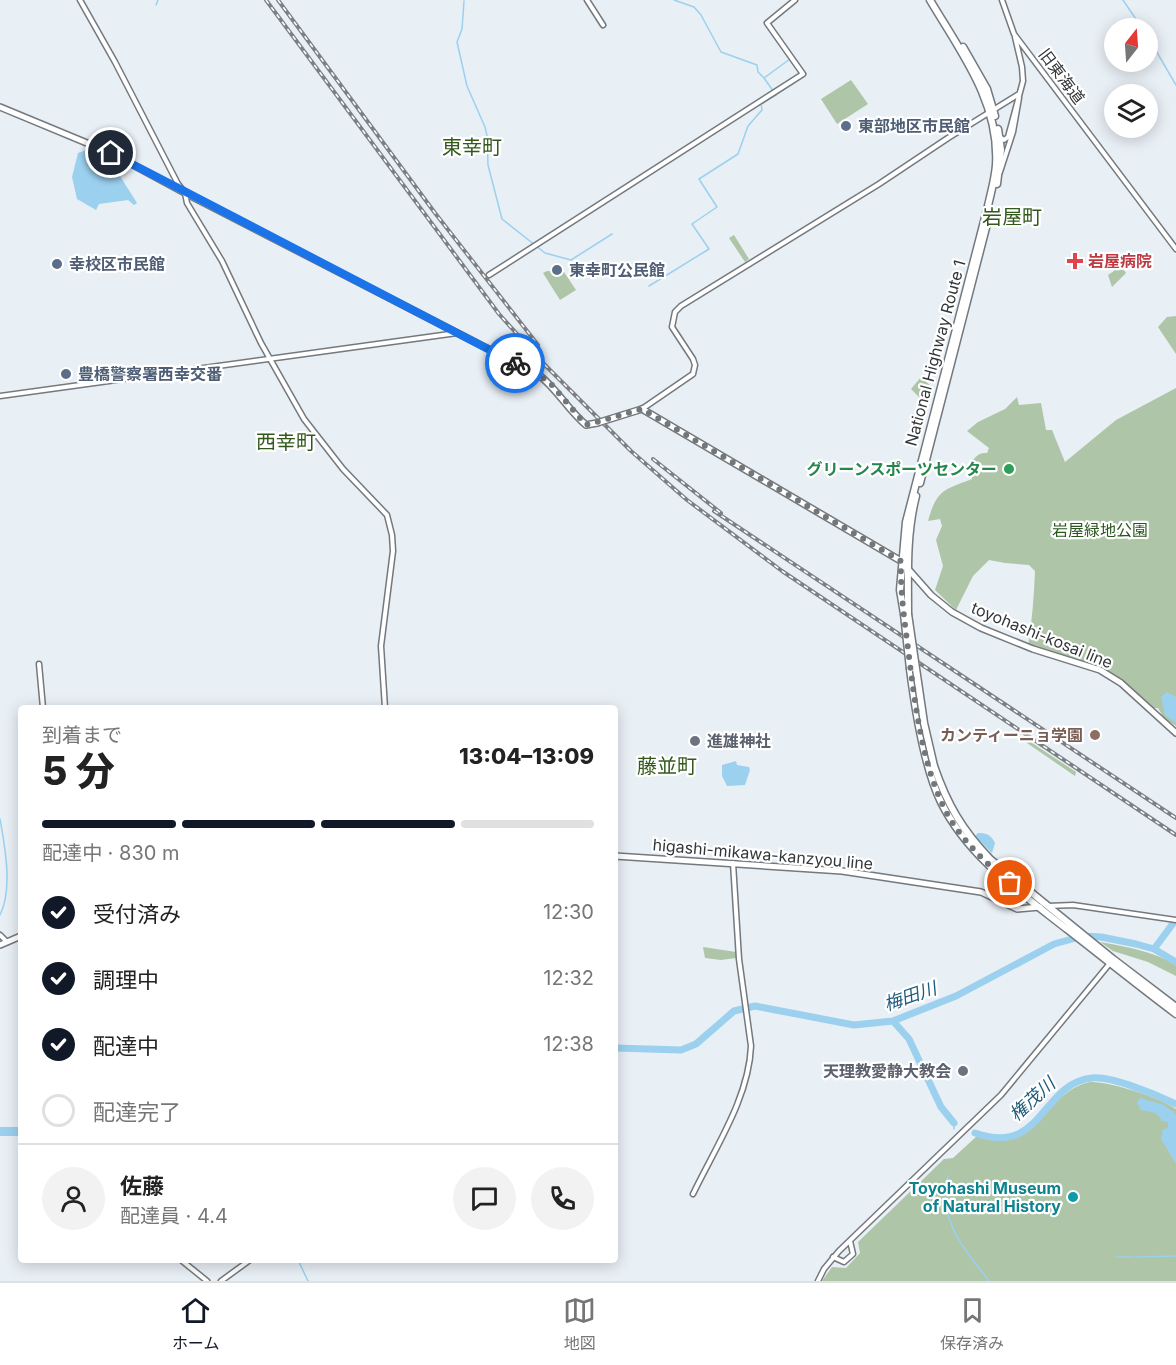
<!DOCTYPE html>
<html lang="ja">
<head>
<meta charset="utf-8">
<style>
  body { margin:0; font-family:Inter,"Noto Sans JP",sans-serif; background:#f2f2f2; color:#222; height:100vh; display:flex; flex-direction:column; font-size:22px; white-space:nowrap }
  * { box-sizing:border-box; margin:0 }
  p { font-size:20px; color:#767676 }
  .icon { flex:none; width:33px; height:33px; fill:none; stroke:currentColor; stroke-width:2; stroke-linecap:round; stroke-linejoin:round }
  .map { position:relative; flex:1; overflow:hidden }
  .side { position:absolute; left:18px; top:705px; width:600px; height:558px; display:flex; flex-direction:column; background:#fff; border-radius:6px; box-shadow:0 3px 15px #0003 }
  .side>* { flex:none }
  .needle { width:39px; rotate:17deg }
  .controls { position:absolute; left:1104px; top:18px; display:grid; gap:12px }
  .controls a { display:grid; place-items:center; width:54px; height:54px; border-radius:50%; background:#fff; box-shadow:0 3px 15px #0003; font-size:30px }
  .pin { position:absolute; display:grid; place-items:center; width:51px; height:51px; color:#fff; margin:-26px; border:3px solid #fff; border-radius:50%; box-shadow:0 2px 6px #0007 }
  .courier { position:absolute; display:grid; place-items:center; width:60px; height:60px; margin:-30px; border:4px solid #1a73e8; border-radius:50%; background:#fff; color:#222; box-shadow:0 2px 8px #0007 }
  .summary em { font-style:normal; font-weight:800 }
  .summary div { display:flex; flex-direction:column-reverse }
  .summary { display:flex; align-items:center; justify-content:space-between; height:102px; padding:0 24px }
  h1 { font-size:39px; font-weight:800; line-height:45px }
  .bar { display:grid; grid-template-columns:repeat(4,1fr); gap:9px 6px; align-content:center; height:72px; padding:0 24px }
  .bar i { height:8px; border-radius:4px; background:#e0e0e0 }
  .bar .current { background:#111827 }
  .bar p { grid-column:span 4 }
  .line { display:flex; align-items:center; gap:15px; padding:0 24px; border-top:2px solid #e0e0e0 }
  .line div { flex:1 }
  .round { display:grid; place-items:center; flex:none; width:63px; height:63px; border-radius:32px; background:#f2f2f2 }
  ol { padding:0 24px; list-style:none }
  li { display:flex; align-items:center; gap:18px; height:66px }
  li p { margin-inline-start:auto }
  li .icon { padding:6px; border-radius:50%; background:#111827; color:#fff; stroke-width:4 }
  li:last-child { color:#767676 }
  li i { width:33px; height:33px; border:3px solid #e0e0e0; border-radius:50% }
  .tabs { display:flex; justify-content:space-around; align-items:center; height:84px; border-top:2px solid #e0e0e0; background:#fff; font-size:16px; color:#767676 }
  .tabs a { display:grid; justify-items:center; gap:3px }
  .tabs .current { color:#111827 }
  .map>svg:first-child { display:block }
  .green { fill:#aec5a8 }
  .water { fill:#9cd0ef }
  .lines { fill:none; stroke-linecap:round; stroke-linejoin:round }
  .stream { stroke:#9cd0ef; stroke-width:1.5 }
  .river { stroke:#9cd0ef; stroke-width:7 }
  .minor-casing { stroke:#73797e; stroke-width:7 }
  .major-casing { stroke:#73797e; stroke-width:8 }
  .highway-casing { stroke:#73797e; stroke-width:9 }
  .minor { stroke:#fff; stroke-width:4 }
  .major { stroke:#fff; stroke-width:5 }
  .highway { stroke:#fff; stroke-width:6 }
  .rail-casing { stroke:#7c8084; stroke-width:4 }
  .rail { stroke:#fff; stroke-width:1.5; stroke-dasharray:4.5; stroke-linecap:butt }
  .major-bridge-casing { stroke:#73797e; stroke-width:8; stroke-linecap:butt }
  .highway-bridge-casing { stroke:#73797e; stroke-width:9; stroke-linecap:butt }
  .major-bridge { stroke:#fff; stroke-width:5 }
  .highway-bridge { stroke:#fff; stroke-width:6 }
  .done { stroke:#72777a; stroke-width:6; stroke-dasharray:0 10.8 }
  .route { stroke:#1a73e8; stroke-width:8 }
  .service-dot { fill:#5c6f8a; stroke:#fff; stroke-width:2 }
  .health-dot { fill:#e0444e; stroke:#fff; stroke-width:2 }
  .leisure-dot { fill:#2e9e5b; stroke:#fff; stroke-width:2 }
  .education-dot { fill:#8d6e63; stroke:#fff; stroke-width:2 }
  .worship-dot { fill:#6b7280; stroke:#fff; stroke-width:2 }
  .culture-dot { fill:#0f9aa8; stroke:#fff; stroke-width:2 }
  .labels { text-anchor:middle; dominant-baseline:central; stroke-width:4.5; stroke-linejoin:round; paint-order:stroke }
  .street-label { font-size:16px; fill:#333638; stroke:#fff }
  .service-label { font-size:16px; font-weight:bold; fill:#4e5e75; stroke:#fff; text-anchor:start }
  .health-label { font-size:16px; font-weight:bold; fill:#be3a42; stroke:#fff; text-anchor:start }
  .leisure-label { font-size:16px; font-weight:bold; fill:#27864d; stroke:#fff; text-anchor:end }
  .park-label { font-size:16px; fill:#29561d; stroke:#fff }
  .education-label { font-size:16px; font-weight:bold; fill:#785e54; stroke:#fff; text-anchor:end }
  .worship-label { font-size:16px; font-weight:bold; fill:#5b616d; stroke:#fff; text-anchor:start }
  .culture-label { font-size:16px; font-weight:bold; fill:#0d838f; stroke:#fff; text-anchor:end }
  .water-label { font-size:18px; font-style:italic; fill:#205c7c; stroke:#fff }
  .quarter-label { font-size:20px; fill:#32591c; stroke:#fff }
</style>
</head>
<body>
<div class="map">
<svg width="1176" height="1281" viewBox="0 0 1176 1281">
  <rect width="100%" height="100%" fill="#e8eff5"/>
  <path class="green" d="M851,80L868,104L837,124L821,99Z
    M734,235L749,259L745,262L729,238Z
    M1116,260L1126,273L1112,287L1108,275L1114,271L1110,265Z
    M547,271L564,272L576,290L560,300L543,273Z
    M1176,316V354L1158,327L1167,317Z
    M921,377L933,388L924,402L911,389Z
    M1176,388V726L1164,718L1158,708H1148L1121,683L1100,670L1028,647C1032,621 1034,596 1035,571L1029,565L1005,563L989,560L973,576L956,610L935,590L943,566L936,540L942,526L940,519L928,521C937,489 944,490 972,479L969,466C974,458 978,452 987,453L989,448L967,431L978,422L1005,409L1017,397L1019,405L1041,403L1046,430H1052L1065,462L1116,420Z
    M1026,739L1076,772L1075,776L1027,743Z
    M1100,942C1127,947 1153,951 1176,965V976L1148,962L1113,951Z
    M703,947L736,952V958L721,960L705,958Z
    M1090,1082C1109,1081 1161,1098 1176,1109V1281H822L832,1267L846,1268L860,1253L858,1242L944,1159L953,1158L977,1136C1042,1158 1040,1093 1090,1082Z"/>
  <path class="water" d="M92,148L106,154L137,203L134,205L128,200L99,204L96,210L77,199L72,177L78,153Z
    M1167,692L1176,697V723L1165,715L1161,697Z
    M736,761L737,765L749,767L750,770L745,785L727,786L722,776V765Z
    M978,833C987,833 991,835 995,843L992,853L975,836Z
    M1140,1098L1164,1105L1176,1114V1164L1161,1139L1163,1129L1168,1128V1122L1162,1121C1157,1111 1150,1112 1141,1110L1137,1102Z
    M0,1127H21V1136H0Z"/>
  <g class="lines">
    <path class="stream" d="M674,0L694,7L701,15L721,52L757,65L758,72L764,78L790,59
      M1123,0L1142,28
      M464,1L462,29L457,42L467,86L485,127L487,136L488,165L502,219L545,253L571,260L612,234
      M156,5L158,0
      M1148,37L1176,85
      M649,286L709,249L692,224L717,207L699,179L738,154L748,126L762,110L761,103L776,95L764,78
      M0,819C5,847 13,889 0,915
      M954,1123V1129
      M948,1176C937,1220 964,1248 989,1281
      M1116,1257H1132
      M1135,1257L1176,1256
      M298,1260L308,1281"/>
    <path class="river" d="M1154,949L1174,922
      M893,1021L909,1039L941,1107L954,1123
      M615,1048L681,1050L696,1044L734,1011L755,1006L854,1025L893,1021L956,996L1054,944L1083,936L1101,937L1136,944L1154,949L1176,962
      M975,1133C1043,1157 1041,1083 1092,1078C1112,1076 1157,1095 1176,1104"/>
    <g class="minor-casing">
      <path id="minor" d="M80,0L115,62L178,184L185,193L187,203L222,261L261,343L304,419L343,469L387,515L392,535L393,551L381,646L385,708
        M587,0L603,25
        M1002,0L1014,34L1176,249
        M1000,137L1004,140L1008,137L1023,81L1022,67L1015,37
        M1000,172L1013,132L1019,98
        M489,275L803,74L767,23L795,0
        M0,396L457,333
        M642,409L693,374L695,365L693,359L672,327L675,312L681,306L879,184L948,138L1019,94
        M39,664L43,708
        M1048,906L1073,905L1176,920
        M0,935L7,942
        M693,1194C715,1148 749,1098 751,1046L739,959L733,863
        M833,1257L844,1262L853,1254L850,1241
        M181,1260L207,1281
        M221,1281L250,1260
        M818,1281L824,1269L839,1251L1001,1095L1111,962"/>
    </g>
    <g class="major-casing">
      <path id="major" d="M0,107L111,153L185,193L539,375C557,389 568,410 586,425L597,423
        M642,409L901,561L931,595L952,612L981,628L1033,649L1100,670L1121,683L1176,733
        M615,856L842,871L981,892L1017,909L1040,907
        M0,945L21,936"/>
    </g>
    <g class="highway-casing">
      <path id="highway" d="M963,47L987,89L995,116
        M997,184L1001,150L998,129
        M920,483L988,220
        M904,614L900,590L906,522L988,206C991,192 995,179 996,165C1000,102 960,51 930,0
        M908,614C908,574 906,535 916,496
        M910,669C915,708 924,767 941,802C968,857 1021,893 1068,930C1104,958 1140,987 1176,1014
        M934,766C947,804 962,830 990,859L1113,959L1176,1007"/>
    </g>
    <use href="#minor" class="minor"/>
    <use href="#major" class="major"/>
    <use href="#highway" class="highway"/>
    <g class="rail-casing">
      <path id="rail" d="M266,0L499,314L544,364L631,451L687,500L782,571L1176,835
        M278,0L435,213L538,345
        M653,459L721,513
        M714,511L1176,818"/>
    </g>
    <use href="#rail" class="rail"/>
    <g class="major-bridge-casing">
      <path id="major-bridge" d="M597,423L642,409"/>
    </g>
    <g class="highway-bridge-casing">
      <path id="highway-bridge" d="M904,614L910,669
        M908,614L924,723L934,766"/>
    </g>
    <use href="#major-bridge" class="major-bridge"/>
    <use href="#highway-bridge" class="highway-bridge"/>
  </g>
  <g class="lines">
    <path class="done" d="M515,363L539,375L551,384L586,425L642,409L901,561C900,596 906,630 910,665C916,710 922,757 940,799C954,833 982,860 1010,883"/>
    <path class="route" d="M111,153L515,363"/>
  </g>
  <g class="service-dot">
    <circle cx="846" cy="126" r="6"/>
    <circle cx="57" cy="264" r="6"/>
    <circle cx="557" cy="270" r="6"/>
    <circle cx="66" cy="374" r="6"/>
  </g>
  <path class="health-dot" d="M1072 252h6v6h6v6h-6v6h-6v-6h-6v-6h6z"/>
  <circle class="leisure-dot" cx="1009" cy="469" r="6"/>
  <circle class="education-dot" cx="1095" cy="735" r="6"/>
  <g class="worship-dot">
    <circle cx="695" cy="741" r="6"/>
    <circle cx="963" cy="1071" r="6"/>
  </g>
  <circle class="culture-dot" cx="1073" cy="1197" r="6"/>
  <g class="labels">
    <g class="street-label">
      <text transform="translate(1062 76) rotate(53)">旧東海道</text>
      <text transform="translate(935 353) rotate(-75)">National Highway Route 1</text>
      <text transform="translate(1042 635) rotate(22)">toyohashi-kosai line</text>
      <text transform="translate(763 854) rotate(5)">higashi-mikawa-kanzyou line</text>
    </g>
    <g class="service-label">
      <text x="858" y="126">東部地区市民館</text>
      <text x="69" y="264">幸校区市民館</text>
      <text x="569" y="270">東幸町公民館</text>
      <text x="78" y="374">豊橋警察署西幸交番</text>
    </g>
    <g class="health-label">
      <text x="1088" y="261">岩屋病院</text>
    </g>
    <g class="leisure-label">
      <text x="997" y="469">グリーンスポーツセンター</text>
    </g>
    <g class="park-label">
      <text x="1100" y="530">岩屋緑地公園</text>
    </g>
    <g class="education-label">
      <text x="1083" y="735">カンティーニョ学園</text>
    </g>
    <g class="worship-label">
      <text x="707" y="741">進雄神社</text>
      <text x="951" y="1071" text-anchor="end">天理教愛静大教会</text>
    </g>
    <g class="culture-label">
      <text x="1061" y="1188">Toyohashi Museum<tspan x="1061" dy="18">of Natural History</tspan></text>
    </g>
    <g class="water-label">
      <text transform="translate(910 996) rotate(-19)">梅田川</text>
      <text transform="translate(1032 1099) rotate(-42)">権茂川</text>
    </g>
    <g class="quarter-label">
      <text x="472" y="147">東幸町</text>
      <text x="1012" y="217">岩屋町</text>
      <text x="286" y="442">西幸町</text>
      <text x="667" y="766">藤並町</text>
    </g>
  </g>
</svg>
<div class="controls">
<a><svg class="needle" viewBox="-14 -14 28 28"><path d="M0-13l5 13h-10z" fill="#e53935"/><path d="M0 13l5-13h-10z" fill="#767676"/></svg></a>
<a><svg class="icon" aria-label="layers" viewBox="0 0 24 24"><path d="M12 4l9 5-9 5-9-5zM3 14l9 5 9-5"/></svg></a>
</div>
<div class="pin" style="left:1010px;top:883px;background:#ea580c"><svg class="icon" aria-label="bag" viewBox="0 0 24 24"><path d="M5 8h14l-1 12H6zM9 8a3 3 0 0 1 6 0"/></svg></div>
<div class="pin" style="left:111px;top:153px;background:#1f2937"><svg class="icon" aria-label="home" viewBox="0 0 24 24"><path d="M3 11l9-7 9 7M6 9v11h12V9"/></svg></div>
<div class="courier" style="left:515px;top:363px"><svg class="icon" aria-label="bike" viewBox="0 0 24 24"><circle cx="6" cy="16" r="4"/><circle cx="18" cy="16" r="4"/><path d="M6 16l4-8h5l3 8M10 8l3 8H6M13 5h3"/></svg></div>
<section class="side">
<div class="summary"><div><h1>5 分</h1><p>到着まで</p></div><em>13:04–13:09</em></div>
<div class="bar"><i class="current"></i><i class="current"></i><i class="current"></i><i></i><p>配達中 · 830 m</p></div>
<ol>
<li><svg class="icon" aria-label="check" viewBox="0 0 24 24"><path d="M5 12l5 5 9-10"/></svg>受付済み<p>12:30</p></li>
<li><svg class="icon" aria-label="check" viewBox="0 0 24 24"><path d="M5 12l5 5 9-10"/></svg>調理中<p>12:32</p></li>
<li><svg class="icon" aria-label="check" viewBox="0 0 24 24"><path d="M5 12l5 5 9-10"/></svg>配達中<p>12:38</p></li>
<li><i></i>配達完了</li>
</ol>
<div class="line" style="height:108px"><a class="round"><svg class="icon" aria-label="person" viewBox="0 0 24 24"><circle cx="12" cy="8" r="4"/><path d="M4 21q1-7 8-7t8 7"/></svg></a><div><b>佐藤</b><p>配達員 · 4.4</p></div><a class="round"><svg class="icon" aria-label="chat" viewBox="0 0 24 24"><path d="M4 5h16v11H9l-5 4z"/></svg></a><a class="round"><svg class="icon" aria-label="phone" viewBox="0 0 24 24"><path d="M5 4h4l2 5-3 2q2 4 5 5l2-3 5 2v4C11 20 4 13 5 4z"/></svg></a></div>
</section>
</div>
<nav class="tabs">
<a class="current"><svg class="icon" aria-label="home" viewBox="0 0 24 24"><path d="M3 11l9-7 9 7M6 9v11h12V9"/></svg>ホーム</a>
<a><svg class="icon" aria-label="map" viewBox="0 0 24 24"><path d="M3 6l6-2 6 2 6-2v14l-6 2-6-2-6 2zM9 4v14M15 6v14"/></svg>地図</a>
<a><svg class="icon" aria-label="saved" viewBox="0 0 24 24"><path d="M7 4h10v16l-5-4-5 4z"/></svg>保存済み</a>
</nav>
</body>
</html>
